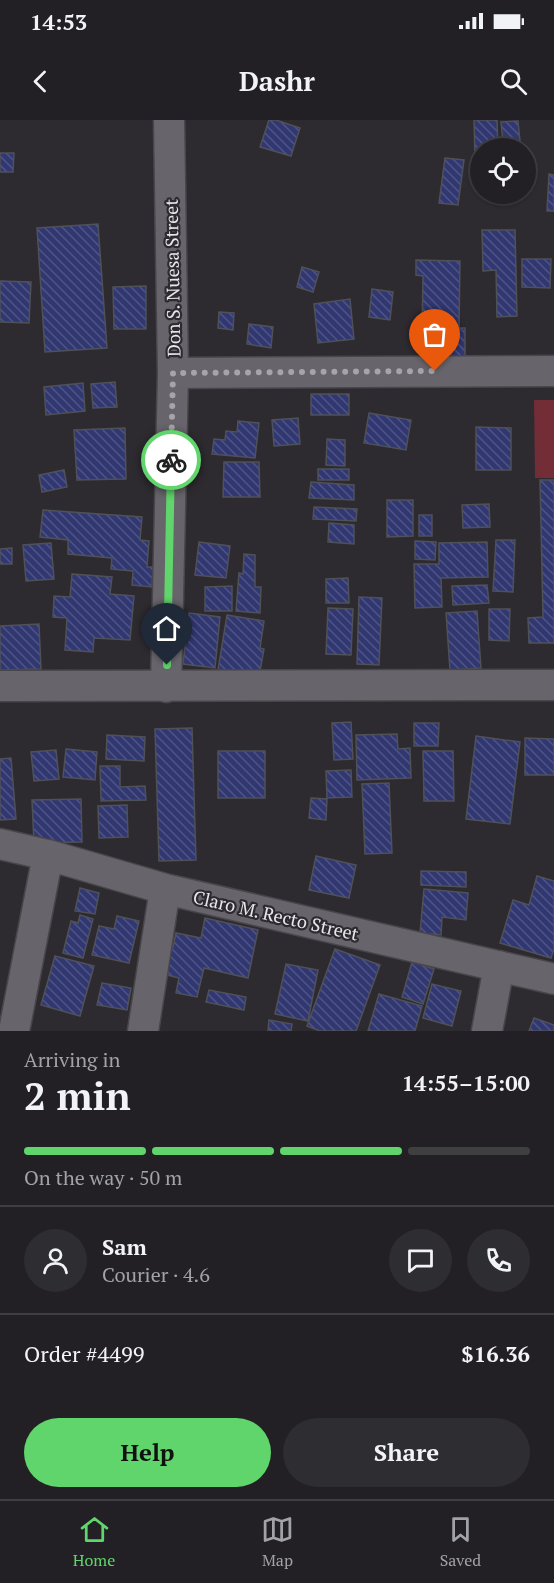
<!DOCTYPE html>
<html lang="en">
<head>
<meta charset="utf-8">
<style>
  body { margin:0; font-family:"PT Serif",serif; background:#2e2d31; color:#f1f3f6; height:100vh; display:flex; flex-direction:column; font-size:22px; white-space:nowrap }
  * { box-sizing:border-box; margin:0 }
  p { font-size:20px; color:#a2a3a6 }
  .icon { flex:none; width:33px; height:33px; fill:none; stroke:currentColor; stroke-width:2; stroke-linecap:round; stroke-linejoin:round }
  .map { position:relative; height:911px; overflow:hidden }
  .drawer { display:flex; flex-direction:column; background:#222024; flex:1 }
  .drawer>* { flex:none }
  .fabs { position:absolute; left:470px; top:18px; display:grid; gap:12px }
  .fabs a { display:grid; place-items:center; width:66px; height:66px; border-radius:50%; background:#222024; box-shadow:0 2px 4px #0004,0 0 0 2px #3f3e41; font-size:30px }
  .pin { position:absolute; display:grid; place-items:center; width:51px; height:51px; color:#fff; margin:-62px -26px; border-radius:50% 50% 50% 0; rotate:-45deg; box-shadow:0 0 6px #0007 }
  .pin .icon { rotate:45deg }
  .courier { position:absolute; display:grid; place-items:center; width:60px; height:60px; margin:-30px; border:4px solid #5fd56b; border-radius:50%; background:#fff; color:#222; box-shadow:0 2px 8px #0007 }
  .head em { font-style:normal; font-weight:700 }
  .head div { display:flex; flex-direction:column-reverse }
  .head { display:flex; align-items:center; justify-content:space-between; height:102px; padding:0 24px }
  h1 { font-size:39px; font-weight:700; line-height:45px }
  .bar { display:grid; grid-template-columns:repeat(4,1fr); gap:9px 6px; align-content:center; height:72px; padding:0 24px }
  .bar i { height:8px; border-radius:4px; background:#3f3e41 }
  .bar .selected { background:#5fd56b }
  .bar p { grid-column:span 4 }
  .line { display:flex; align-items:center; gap:15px; padding:0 24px; border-top:2px solid #3f3e41 }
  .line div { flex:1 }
  .round { display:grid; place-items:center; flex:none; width:63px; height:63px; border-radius:32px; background:#2e2d31 }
  .primary-button { display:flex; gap:12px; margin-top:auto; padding:12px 24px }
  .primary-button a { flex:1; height:69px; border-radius:36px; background:#5fd56b; color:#111; font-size:24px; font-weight:700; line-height:69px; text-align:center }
  .primary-button a+a { background:#2e2d31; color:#f1f3f6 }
  .status { display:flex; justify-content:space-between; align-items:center; height:42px; padding:0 30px; background:#222024; direction:ltr }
  .status svg { height:16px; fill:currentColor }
  header { display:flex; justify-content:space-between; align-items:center; height:78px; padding:0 24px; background:#222024; font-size:27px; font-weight:700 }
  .menu { display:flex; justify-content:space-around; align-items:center; height:84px; border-top:2px solid #3f3e41; background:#222024; font-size:16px; color:#a2a3a6 }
  .menu a { display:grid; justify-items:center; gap:3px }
  .menu .selected { color:#5fd56b }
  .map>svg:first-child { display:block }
  .green { fill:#722d37 }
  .building { fill:url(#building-back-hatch); stroke:#4f5158; stroke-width:1.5 }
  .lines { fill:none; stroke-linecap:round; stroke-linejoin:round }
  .minor-casing { stroke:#48464a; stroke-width:33 }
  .minor { stroke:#67646b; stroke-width:30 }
  .done { stroke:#a7a4a9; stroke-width:6; stroke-dasharray:0 10.8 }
  .route { stroke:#5fd56b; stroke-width:8 }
  .labels { text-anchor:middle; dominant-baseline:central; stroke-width:4.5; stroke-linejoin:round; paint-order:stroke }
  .street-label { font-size:18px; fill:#e8e6ea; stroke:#2d2a30 }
</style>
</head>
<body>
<div class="status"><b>14:53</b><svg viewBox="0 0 49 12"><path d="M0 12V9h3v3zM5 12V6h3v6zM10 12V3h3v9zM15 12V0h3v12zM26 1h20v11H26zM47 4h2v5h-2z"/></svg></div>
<header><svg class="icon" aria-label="back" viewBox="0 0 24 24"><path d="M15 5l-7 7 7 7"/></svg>Dashr<svg class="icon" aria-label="search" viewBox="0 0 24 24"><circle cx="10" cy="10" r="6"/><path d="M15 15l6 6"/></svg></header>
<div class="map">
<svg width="554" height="911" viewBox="0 0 554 911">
  <defs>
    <pattern id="building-back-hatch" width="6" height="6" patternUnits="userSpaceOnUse" patternTransform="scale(1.5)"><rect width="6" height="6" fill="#313770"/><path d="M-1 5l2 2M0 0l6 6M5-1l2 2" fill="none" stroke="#4f5485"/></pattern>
  </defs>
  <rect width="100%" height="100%" fill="#2d2a30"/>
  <path class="green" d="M534,280H554V358H535Z"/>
  <path class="building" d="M269,0H276L300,8L291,36L260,27Z
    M474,0H497L498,28H480V38H475Z
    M518,1L520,21L503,22L501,2Z
    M0,33H14L13,52H0Z
    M445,38L464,40L458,85L439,83Z
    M549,54L554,55V91H547Z
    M98,104L107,228L45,232L37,108Z
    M482,110H515L517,196L497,197L496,150L483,151Z
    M522,139H551L550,168L522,167Z
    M416,140L460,141L459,208H465V238H440L441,211L422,210L423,156L416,155Z
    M302,147L319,152L313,172L297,167Z
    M0,161L31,162L29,203L0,202Z
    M146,166V209H114L113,167Z
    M372,169L393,172L390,200L369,197Z
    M350,179L354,219L318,223L314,184Z
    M219,192L234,193L233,210L218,208Z
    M249,204L273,207L271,228L247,224Z
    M115,262L117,287L93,288L91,264Z
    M83,263L85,291L46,295L44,267Z
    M311,274H349V295H311Z
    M369,293L411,300L406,330L364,323Z
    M298,298L300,324L274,326L272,300Z
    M238,301L259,303L255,338L212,334L214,319L225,320L226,311L237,312Z
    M476,307L511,308V350H476Z
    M125,308L126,359L77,360L74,310Z
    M327,319L345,320V346L326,345Z
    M224,342H259L260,377H223Z
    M318,349H349V360H318Z
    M64,350L67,367L42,372L39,355Z
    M540,360H554V523H529L528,498L543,497Z
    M311,362L354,365V380L309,378Z
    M387,380H413V416L387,417Z
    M489,384L490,407L463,408L462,385Z
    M314,387L357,389L356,401L313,399Z
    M43,390L142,397L140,420L149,421L147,447H153L152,467L132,465L133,451L111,449L112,438L68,434V420L40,417Z
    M419,395H432V416H419Z
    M329,403L354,405V424L328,422Z
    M496,420H515L513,472L493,471Z
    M415,421L436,422L435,440L415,439Z
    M199,422L230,426L226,458L195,455Z
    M487,422L488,457L441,458L442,487L415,488L414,444H439V423Z
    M51,423L54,459L26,461L23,425Z
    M12,428V444H0V429Z
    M244,434L255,435V467H261L260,493L236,491L239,453L243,454Z
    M72,454L112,457L110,474L134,476L130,520L94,518L93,532L65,530L67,498L53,497L54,476L70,477Z
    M348,458L349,483H326V459Z
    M487,465L489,483L453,485L452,466Z
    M232,466V491H205V467Z
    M359,477L382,478L379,545L357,544Z
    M328,488L353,489L351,535L326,534Z
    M489,489H510L509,521L489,520Z
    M477,491L481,548L450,550L446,493Z
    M189,493L220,497L215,548L183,544Z
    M227,495L264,501L260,528L264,529L259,557L218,550Z
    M39,504L41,549L0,550V506Z
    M351,602L353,639L334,640L332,603Z
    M414,603H439L438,626H414Z
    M192,608L196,740L159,741L155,609Z
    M397,614L398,629L410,628L411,658L357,660L356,615Z
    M107,615L145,617L144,641L106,639Z
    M476,616L520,622L510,704L466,699Z
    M525,618L554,619V655H525Z
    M66,629L97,632L95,660L63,657Z
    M56,630L59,659L34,661L31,632Z
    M218,631H265V678H218Z
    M423,631H453L454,681H424Z
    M11,638L16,699L0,700V639Z
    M100,646H120V667L145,666L146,680L101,681Z
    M351,650L352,677L327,678L326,651Z
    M389,663L392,733L365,734L362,664Z
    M311,678L327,679L326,700L309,698Z
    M81,679L82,722L34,723L32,680Z
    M127,685L128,717L99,718L98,686Z
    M316,736L356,745L349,778L309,770Z
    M421,751L466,752V767L421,765Z
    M537,756L554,761V829L551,838L500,823L513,780L529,785Z
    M80,768L99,773L95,794L75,791Z
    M424,769L468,773L466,800L442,797L441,815L420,813Z
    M80,795L93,799L83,838L63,833L71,801L78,803Z
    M117,796L139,801L129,843L92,835L99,806L114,809Z
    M205,798L258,810L248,858L204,848L197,877L176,873L179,858L163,854L169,826L173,827L176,813L201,818Z
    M335,829L380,845L356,911H320L307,906Z
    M55,836L94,846L80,896L41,885Z
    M412,842L434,849L423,884L402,877Z
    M286,844L318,850L308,901L275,894Z
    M102,863L131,868L127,890L97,885Z
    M432,864L461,871L452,906L423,898Z
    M209,870L246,877L244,890L206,882Z
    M379,874L422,886L415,911H368Z
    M534,898L554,905V911H529Z
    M269,900L292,904L291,911H268Z"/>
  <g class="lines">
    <g class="minor-casing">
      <path id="minor" d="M173,253L554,251
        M0,566L554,565
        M166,567L173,253L169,0
        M0,724L48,735L165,769L554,859
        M14,911L48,735
        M143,911L165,769
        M487,911L499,846"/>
    </g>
    <use href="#minor" class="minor"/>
  </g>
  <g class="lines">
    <path class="done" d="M171,340L173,253L435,251"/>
    <path class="route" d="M167,545L171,340"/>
  </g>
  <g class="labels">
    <g class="street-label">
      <text transform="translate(172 158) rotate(-91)">Don S. Nuesa Street</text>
      <text transform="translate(276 795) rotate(13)">Claro M. Recto Street</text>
    </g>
  </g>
</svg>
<div class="fabs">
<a><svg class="icon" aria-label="locate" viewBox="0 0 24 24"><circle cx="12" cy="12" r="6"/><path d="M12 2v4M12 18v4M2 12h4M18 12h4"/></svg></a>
</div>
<div class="pin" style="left:435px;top:251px;background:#ea580c"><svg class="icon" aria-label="bag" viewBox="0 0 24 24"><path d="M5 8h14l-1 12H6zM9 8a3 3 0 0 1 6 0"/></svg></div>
<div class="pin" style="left:167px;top:545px;background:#1f2937"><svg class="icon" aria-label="home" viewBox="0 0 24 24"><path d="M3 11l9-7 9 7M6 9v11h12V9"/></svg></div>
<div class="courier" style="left:171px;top:340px"><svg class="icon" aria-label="bike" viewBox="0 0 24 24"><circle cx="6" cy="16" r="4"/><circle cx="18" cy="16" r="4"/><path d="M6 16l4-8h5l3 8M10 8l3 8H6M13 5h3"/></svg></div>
</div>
<section class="drawer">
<div class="head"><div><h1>2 min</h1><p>Arriving in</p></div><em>14:55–15:00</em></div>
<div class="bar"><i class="selected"></i><i class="selected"></i><i class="selected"></i><i></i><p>On the way · 50 m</p></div>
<div class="line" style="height:108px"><a class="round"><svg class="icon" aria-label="person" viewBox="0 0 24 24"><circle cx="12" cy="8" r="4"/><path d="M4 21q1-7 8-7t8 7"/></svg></a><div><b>Sam</b><p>Courier · 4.6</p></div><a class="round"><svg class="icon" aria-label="chat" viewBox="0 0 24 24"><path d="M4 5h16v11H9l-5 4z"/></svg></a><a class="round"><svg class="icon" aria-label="phone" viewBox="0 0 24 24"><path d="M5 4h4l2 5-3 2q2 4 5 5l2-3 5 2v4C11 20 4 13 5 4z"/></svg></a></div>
<div class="line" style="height:78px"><div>Order #4499</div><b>$16.36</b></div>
<div class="primary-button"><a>Help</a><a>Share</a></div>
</section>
<nav class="menu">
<a class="selected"><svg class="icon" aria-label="home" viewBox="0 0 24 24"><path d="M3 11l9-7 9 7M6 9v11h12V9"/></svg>Home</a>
<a><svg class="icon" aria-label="map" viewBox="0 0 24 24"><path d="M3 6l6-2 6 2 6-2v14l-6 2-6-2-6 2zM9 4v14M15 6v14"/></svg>Map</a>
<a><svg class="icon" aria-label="saved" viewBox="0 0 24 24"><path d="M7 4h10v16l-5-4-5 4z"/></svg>Saved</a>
</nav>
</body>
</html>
